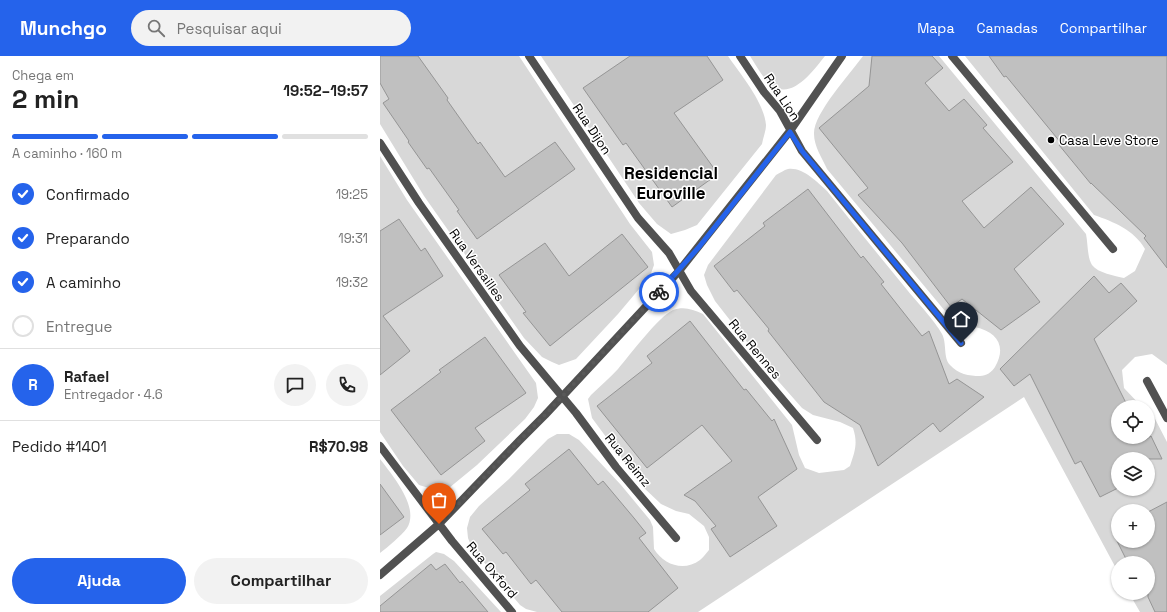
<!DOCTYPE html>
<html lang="pt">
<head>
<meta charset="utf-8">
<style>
  body { margin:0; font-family:"Space Grotesk",sans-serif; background:#f2f2f2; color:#222; height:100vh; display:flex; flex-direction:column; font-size:15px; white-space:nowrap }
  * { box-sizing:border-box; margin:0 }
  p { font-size:13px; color:#767676 }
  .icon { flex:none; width:22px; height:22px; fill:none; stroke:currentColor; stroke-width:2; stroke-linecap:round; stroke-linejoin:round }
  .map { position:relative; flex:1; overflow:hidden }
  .drawer { display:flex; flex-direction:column; background:#fff; width:380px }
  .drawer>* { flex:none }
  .controls { position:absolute; left:731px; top:344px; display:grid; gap:8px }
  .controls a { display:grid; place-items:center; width:44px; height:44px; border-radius:50%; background:#fff; box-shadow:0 1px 3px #0004; font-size:20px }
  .pin { position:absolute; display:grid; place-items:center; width:34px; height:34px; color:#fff; margin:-41px -17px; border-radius:50% 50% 50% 0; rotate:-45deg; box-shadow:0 0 4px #0007 }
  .pin .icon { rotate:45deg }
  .courier { position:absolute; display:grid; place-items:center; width:40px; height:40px; margin:-20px; border:3px solid #2563eb; border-radius:50%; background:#fff; color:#222; box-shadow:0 1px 5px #0007 }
  .head em { font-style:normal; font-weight:700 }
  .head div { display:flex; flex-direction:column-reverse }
  .head { display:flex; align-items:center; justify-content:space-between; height:68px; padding:0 12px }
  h1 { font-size:26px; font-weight:700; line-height:30px }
  .bar { display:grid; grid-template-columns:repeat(4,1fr); gap:6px 4px; align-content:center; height:48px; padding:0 12px }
  .bar i { height:5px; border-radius:3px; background:#e0e0e0 }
  .bar .on { background:#2563eb }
  .bar p { grid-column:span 4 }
  .line { display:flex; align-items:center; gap:10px; padding:0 12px; border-top:1px solid #e0e0e0 }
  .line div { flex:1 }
  .round { display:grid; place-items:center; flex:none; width:42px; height:42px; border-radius:21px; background:#f2f2f2 }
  ol { padding:0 12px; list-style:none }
  li { display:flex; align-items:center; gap:12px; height:44px }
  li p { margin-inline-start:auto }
  li .icon { padding:4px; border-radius:50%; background:#2563eb; color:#fff; stroke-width:4 }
  li:last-child { color:#767676 }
  li i { width:22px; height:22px; border:2px solid #e0e0e0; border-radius:50% }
  .cta { display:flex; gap:8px; margin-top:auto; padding:8px 12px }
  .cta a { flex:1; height:46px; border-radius:24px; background:#2563eb; color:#fff; font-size:16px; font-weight:700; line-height:46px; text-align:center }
  .cta a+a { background:#f2f2f2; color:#222 }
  header { display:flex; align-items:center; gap:24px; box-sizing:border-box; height:56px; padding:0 20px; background:#2563eb; color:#fff }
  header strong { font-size:19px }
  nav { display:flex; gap:22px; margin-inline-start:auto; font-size:14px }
  .search { width:280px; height:36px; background:#f2f2f2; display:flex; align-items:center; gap:10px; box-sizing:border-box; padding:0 14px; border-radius:22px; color:#767676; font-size:15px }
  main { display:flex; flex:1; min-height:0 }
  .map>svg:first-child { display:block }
  .green { fill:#d8d8d8; fill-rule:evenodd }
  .building { fill:#c0c0c0; stroke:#959595 }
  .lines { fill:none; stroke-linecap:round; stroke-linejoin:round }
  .street { stroke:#515151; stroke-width:8 }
  .done { stroke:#595959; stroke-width:4; stroke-dasharray:0 7.2 }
  .route { stroke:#2563eb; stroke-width:5 }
  .poi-dot { fill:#000; stroke:#fff; stroke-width:1.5 }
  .labels { text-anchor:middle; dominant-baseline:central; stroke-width:3; stroke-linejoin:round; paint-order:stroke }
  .street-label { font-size:13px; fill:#000; stroke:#fff }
  .poi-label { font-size:13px; fill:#000; stroke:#fff; text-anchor:start }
  .district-label { font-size:17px; font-weight:bold; fill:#000; stroke:#fff }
</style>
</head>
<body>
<header>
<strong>Munchgo</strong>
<div class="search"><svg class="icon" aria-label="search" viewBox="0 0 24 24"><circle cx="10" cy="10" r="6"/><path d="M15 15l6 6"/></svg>Pesquisar aqui</div>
<nav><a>Mapa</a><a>Camadas</a><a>Compartilhar</a></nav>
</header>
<main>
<section class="drawer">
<div class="head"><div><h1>2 min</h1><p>Chega em</p></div><em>19:52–19:57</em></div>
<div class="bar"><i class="on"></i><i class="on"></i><i class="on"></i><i></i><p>A caminho · 160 m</p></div>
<ol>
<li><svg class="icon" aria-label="check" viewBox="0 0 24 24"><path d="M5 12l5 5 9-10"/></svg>Confirmado<p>19:25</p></li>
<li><svg class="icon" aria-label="check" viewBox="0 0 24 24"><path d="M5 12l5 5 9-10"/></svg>Preparando<p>19:31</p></li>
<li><svg class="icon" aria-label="check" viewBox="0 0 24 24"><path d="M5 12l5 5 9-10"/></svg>A caminho<p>19:32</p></li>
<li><i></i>Entregue</li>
</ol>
<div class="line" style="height:72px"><b class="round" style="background:#2563eb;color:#fff">R</b><div><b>Rafael</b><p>Entregador · 4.6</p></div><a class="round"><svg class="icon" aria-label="chat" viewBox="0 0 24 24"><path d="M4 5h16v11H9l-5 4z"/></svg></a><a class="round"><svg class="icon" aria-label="phone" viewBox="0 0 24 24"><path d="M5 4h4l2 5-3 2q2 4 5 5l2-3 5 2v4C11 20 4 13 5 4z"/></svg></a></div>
<div class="line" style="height:52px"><div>Pedido #1401</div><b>R$70.98</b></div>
<div class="cta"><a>Ajuda</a><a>Compartilhar</a></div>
</section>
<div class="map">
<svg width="787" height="556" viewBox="0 0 787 556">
  <rect width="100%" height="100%" fill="#fff"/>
  <path class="green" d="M0,0H139L250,168L272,196L274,209L270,220L238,258L196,303L179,309L172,306L162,301L144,282L44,140L0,68Z
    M161,0H348C361,19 384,46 386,69C386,75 383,82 382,88L317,169L305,174L291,178L277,168L259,147Z
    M370,0H445C433,15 411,46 390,28C382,21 376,9 370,0Z
    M483,0H559L706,178C708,187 707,201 712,209C718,217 735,220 744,222L755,215L765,193C754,174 734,166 714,159L585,0H787V309L772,298L755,301L742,314L744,332L762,351H738V381H768V356L773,359L787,386V556H760L749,537H768V507H738V516L644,341L318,556H157L146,553L140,549L92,492L88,482L87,472L90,461L99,450L129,423L168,383L177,378H189L199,384L241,429L270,464L273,471L274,493C284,509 304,516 320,504C324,501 326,497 329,494V481L324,470L309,458L296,455L281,448L263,431L212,362L208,343L211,339C220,330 230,322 238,313C250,299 278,261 293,254C303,250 313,253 323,258L412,369L419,399L425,412L439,417L464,414L470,410C475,395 478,387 473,372L460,366L433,359L422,352L392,318L335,245L327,229L324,219L328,209L396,119C400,117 404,114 408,113C423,111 437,126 447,135C474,169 501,202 528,235C537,246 555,265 562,278C567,287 563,302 570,309C578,318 589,320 600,320C606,320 612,316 615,311C627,290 617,276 595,271C589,269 583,270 577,267C575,265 573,263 570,261L447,113C442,102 434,90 434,78C433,58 470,18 483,0ZM738,403H768V433H738ZM738,455H768V485H738Z
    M0,100L27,144L156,327L158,342L154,351L145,363L97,409L69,432L52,433L39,429L23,410L0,376Z
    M0,403C12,419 40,451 27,472C21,480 8,491 0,497Z
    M56,496L64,498L74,505L121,556H0V540L53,498Z"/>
  <path class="building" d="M0,0H38L68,42L67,44L98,88L100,86L125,121L175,86L195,113L97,183L77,155L79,154L49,112L47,113L28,86L29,85L3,47L9,43L0,27Z
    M250,0H327L343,24L294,57L338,118L292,151L246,87L243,89L203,32Z
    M492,0H552L563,12L545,27L569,55L584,43L607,69L603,72L633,106L582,145L604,172L651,131L684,168L634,213L660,246L621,274L582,243L571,251L522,187L478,139L488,132L439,72L489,30Z
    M609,0H787V212L764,182L766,180L711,127V128L679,89L681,87L626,20L624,21Z
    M428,133L481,202L483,200L504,226L501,228L542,280L549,275L569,328L577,323L604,341L560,376L553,367L498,410L480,369L444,346L388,275L389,273L357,234L354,236L334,210L385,170L383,167Z
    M19,163L41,195L45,192L63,220L3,260L30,295L0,319V175Z
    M242,178L268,211L170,290L143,257L146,256L119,219L165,187L189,220Z
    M714,220L729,237L741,227L757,245L714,283L748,351H738V381H763L765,384L771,380L782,403H738V432L720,441L701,405L695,408L650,318L634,330L620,313Z
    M310,265L364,334L366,333L392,365L394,363L417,413L378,441L397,470L350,501L331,473L336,470L315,445L304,439L352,405L322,369L267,412L217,350L272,307L267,300Z
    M105,281L146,337L95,372L105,385L61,419L11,354L61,316L59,314Z
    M189,393L218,429L223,425L254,462L266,477L259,482L298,532L268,556H182L156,524L151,528L126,496L123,498L102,473L150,434L145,428Z
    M0,428L24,461L0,479Z
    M787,446V556H775L768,541V507H748L737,485H768V456Z
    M51,508L56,514L65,508L80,527L82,525L108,556H0V550Z"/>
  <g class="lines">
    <path class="street" d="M149,0L258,162L289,197L311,235L437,384
      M360,0L384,36L400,55L422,95L581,287
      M572,0L733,193
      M0,87L39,147L140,290L196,357L236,411L296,482
      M767,325L787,362
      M0,390L72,485L132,556
      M0,519L59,468L139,385L165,359L299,215L410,75L462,0"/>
  </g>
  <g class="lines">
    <path class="done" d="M59,468L139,385L165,359L279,236"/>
    <path class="route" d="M279,236L319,191L410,76L422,95L581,287"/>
  </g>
  <circle class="poi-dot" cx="671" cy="84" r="4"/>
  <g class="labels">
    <g class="street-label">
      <text transform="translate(402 41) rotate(56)">Rua Lion</text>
      <text transform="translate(212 73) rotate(56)">Rua Dijon</text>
      <text transform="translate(97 209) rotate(55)">Rua Versailles</text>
      <text transform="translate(375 293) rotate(50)">Rua Rennes</text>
      <text transform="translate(248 404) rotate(51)">Rua Reimz</text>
      <text transform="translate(112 514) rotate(49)">Rua Oxford</text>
    </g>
    <g class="poi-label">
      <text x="679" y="84">Casa Leve Store</text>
    </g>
    <g class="district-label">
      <text x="291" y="117">Residencial<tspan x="291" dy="20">Euroville</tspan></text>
    </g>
  </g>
</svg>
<div class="controls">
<a><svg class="icon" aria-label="locate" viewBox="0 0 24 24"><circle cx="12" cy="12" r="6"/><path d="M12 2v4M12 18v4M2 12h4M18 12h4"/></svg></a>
<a><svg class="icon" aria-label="layers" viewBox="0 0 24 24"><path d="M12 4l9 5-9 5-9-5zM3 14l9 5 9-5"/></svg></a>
<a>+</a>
<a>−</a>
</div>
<div class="pin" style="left:59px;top:468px;background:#ea580c"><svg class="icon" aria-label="bag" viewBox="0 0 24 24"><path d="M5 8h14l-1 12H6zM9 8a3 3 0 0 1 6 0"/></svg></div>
<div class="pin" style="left:581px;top:287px;background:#1f2937"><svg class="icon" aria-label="home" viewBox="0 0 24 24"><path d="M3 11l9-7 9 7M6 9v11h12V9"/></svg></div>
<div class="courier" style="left:279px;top:236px"><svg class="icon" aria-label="bike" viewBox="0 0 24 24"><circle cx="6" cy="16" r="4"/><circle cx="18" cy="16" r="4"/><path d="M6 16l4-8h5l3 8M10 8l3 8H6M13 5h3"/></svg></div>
</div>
</main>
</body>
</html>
